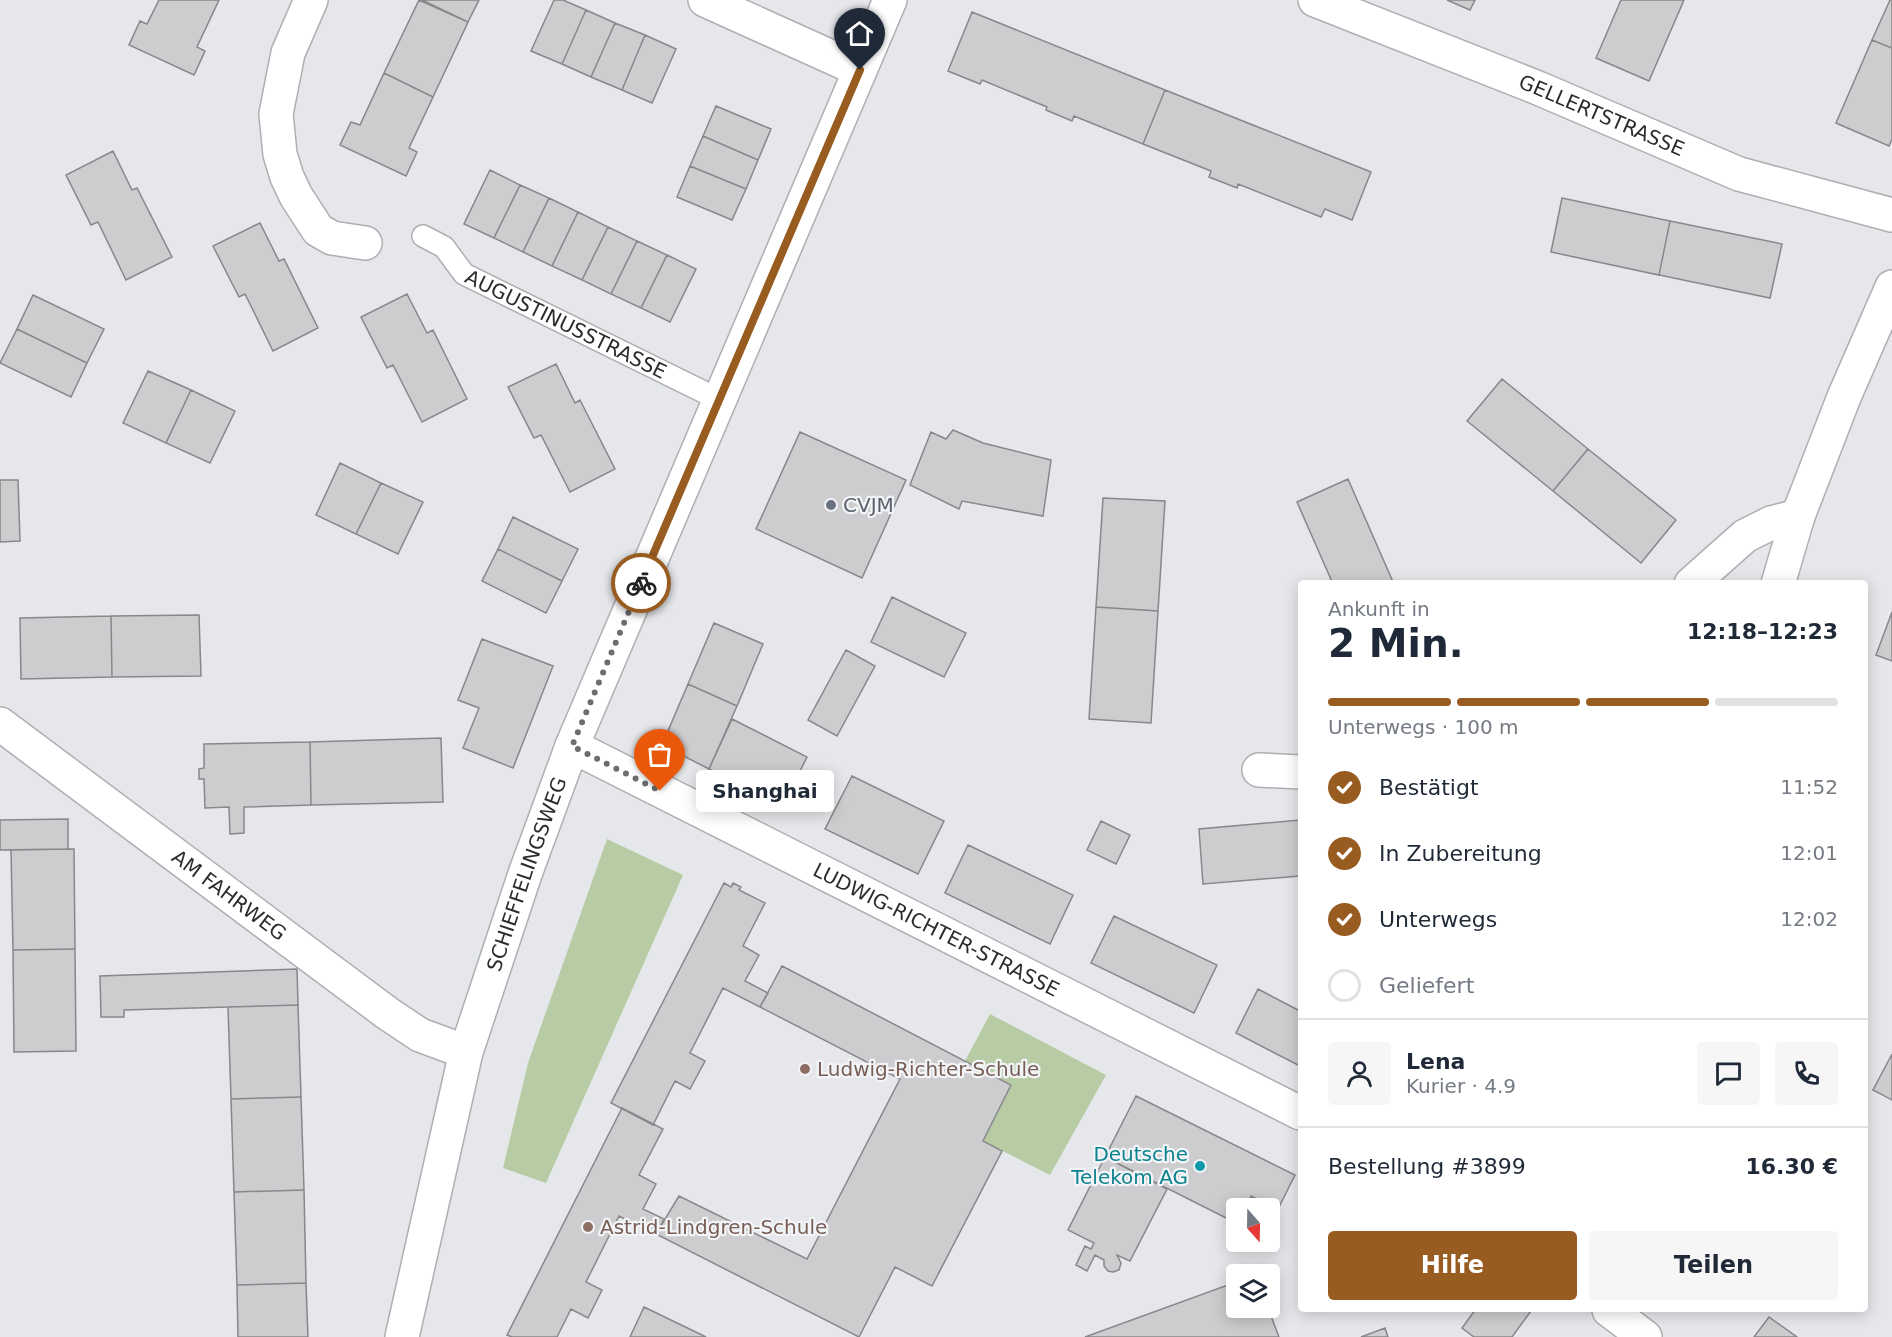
<!DOCTYPE html>
<html lang="de">
<head>
<meta charset="utf-8">
<style>
  body { margin:0; font-family:"DejaVu Sans",sans-serif; background:#f6f6f7; color:#1f2937; height:100vh; display:flex; flex-direction:column; font-size:22px; white-space:nowrap }
  * { box-sizing:border-box; margin:0 }
  p { font-size:20px; color:#747a83 }
  .icon { flex:none; width:33px; height:33px; fill:none; stroke:currentColor; stroke-width:2; stroke-linecap:round; stroke-linejoin:round }
  .map { position:relative; flex:1; overflow:hidden }
  .panel { position:absolute; left:1298px; top:580px; width:570px; height:732px; display:flex; flex-direction:column; background:#fff; border-radius:6px; box-shadow:0 3px 15px #0003 }
  .panel>* { flex:none }
  .needle { width:39px; rotate:160deg }
  .fabs { position:absolute; left:1226px; top:1198px; display:grid; gap:12px }
  .fabs a { display:grid; place-items:center; width:54px; height:54px; border-radius:6px; background:#fff; box-shadow:0 3px 15px #0003; font-size:30px }
  .pin { position:absolute; display:grid; place-items:center; width:51px; height:51px; color:#fff; margin:-62px -26px; border-radius:50% 50% 50% 0; rotate:-45deg; box-shadow:0 0 6px #0007 }
  .pin .icon { rotate:45deg }
  .courier { position:absolute; display:grid; place-items:center; width:60px; height:60px; margin:-30px; border:4px solid #995c20; border-radius:50%; background:#fff; color:#222; box-shadow:0 2px 8px #0007 }
  .bubble { position:absolute; height:42px; border-radius:6px; background:#fff; box-shadow:0 3px 15px #0003; font-size:20px; font-weight:600; line-height:42px; text-align:center }
  .head em { font-style:normal; font-weight:600 }
  .head div { display:flex; flex-direction:column-reverse }
  .head { display:flex; align-items:center; justify-content:space-between; height:102px; padding:0 30px }
  h1 { font-size:39px; font-weight:600; line-height:45px }
  .bar { display:grid; grid-template-columns:repeat(4,1fr); gap:9px 6px; align-content:center; height:72px; padding:0 30px }
  .bar i { height:8px; border-radius:4px; background:#e0e1e3 }
  .bar .active { background:#995c20 }
  .bar p { grid-column:span 4 }
  .line { display:flex; align-items:center; gap:15px; padding:0 30px; border-top:2px solid #e0e1e3 }
  .line div { flex:1 }
  .round { display:grid; place-items:center; flex:none; width:63px; height:63px; border-radius:6px; background:#f6f6f7 }
  ol { padding:0 30px; list-style:none }
  li { display:flex; align-items:center; gap:18px; height:66px }
  li p { margin-inline-start:auto }
  li .icon { padding:6px; border-radius:50%; background:#995c20; color:#fff; stroke-width:4 }
  li:last-child { color:#747a83 }
  li i { width:33px; height:33px; border:3px solid #e0e1e3; border-radius:50% }
  .action { display:flex; gap:12px; margin-top:auto; padding:12px 30px }
  .action a { flex:1; height:69px; border-radius:6px; background:#995c20; color:#fff; font-size:24px; font-weight:600; line-height:69px; text-align:center }
  .action a+a { background:#f6f6f7; color:#1f2937 }
  .map>svg:first-child { display:block }
  .green { fill:#b7cca4 }
  .building { fill:#cdcccf; stroke:#88878a; stroke-width:1.5 }
  .lines { fill:none; stroke-linecap:round; stroke-linejoin:round }
  .lane-casing { stroke:#adafb2; stroke-width:24 }
  .street-casing { stroke:#adafb2; stroke-width:36 }
  .secondary-casing { stroke:#adafb2; stroke-width:36 }
  .lane { stroke:#fff; stroke-width:21 }
  .street { stroke:#fff; stroke-width:33 }
  .secondary { stroke:#fff; stroke-width:33 }
  .done { stroke:#6c6d6f; stroke-width:6; stroke-dasharray:0 10.8 }
  .route { stroke:#995c20; stroke-width:8 }
  .worship-dot { fill:#6b7280; stroke:#f2f4f7; stroke-width:2 }
  .education-dot { fill:#8d6e63; stroke:#f2f4f7; stroke-width:2 }
  .culture-dot { fill:#0f9aa8; stroke:#f2f4f7; stroke-width:2 }
  .labels { text-anchor:middle; dominant-baseline:central; stroke-width:4.5; stroke-linejoin:round; paint-order:stroke }
  .street-label { font-size:20px; fill:#2b2c2d; stroke:#f2f4f7 }
  .worship-label { font-size:20px; fill:#5b616d; stroke:#f2f4f7; text-anchor:start }
  .education-label { font-size:20px; fill:#785e54; stroke:#f2f4f7; text-anchor:start }
  .culture-label { font-size:20px; fill:#0d838f; stroke:#f2f4f7; text-anchor:end }
</style>
</head>
<body>
<div class="map">
<svg width="1892" height="1337" viewBox="0 0 1892 1337">
  <rect width="100%" height="100%" fill="#e5e7ea"/>
  <path class="green" d="M607,839L683,875L546,1183L503,1168L528,1063Z
    M990,1014L1106,1075L1050,1175L983,1141L1011,1085L965,1061Z"/>
  <path class="building" d="M159,0H219L197,47L205,51L194,75L129,45L140,21L147,24Z
    M419,0L468,22L433,97L384,73Z
    M422,0H479L468,22Z
    M554,0H563L586,10L562,64L531,51Z
    M1447,0H1475L1470,10Z
    M1621,0H1684L1649,81L1596,58Z
    M1890,0H1892V48L1872,40Z
    M586,10L615,23L591,77L562,64Z
    M972,12L1165,90L1143,144L1074,116L1072,121L1046,110L1047,107L982,80L980,84L948,71Z
    M615,23L645,35L622,90L591,77Z
    M645,35L676,49L652,103L622,90Z
    M1872,40L1892,48V139L1889,146L1836,123Z
    M384,73L433,97L409,148L417,152L406,176L340,145L351,122L360,125Z
    M1165,90L1371,172L1352,220L1325,209L1321,217L1238,184L1237,188L1209,177L1211,171L1143,144Z
    M716,106L771,129L758,160L703,136Z
    M703,136L758,160L746,189L690,166Z
    M113,151L132,190L137,188L172,257L126,280L98,222L91,225L66,175Z
    M690,166L746,189L732,220L677,197Z
    M490,170L520,185L494,238L464,224Z
    M520,185L549,198L523,252L494,238Z
    M549,198L578,212L552,266L523,252Z
    M1562,198L1670,221L1659,275L1551,252Z
    M578,212L608,227L582,280L552,266Z
    M1670,221L1782,244L1770,298L1659,275Z
    M260,223L279,261L284,259L318,328L273,351L245,294L239,297L213,246Z
    M608,227L637,241L611,294L582,280Z
    M637,241L667,255L641,308L611,294Z
    M667,255L696,269L670,322L641,308Z
    M407,294L427,333L433,330L467,399L422,422L393,365L387,368L361,317Z
    M33,295L104,329L87,363L17,329Z
    M17,329L87,363L71,397L0,363Z
    M556,364L575,403L580,400L615,469L570,492L541,435L534,438L508,387Z
    M148,371L191,390L166,443L123,423Z
    M1502,379L1588,449L1553,491L1467,421Z
    M191,390L235,411L210,463L166,443Z
    M953,430L983,443L1051,460L1043,516L962,501L959,509L910,485L931,432L946,439Z
    M800,432L906,480L862,578L756,529Z
    M1588,449L1676,520L1641,563L1553,491Z
    M340,463L381,483L356,534L316,515Z
    M1348,479L1393,582L1389,584H1333L1297,502Z
    M0,480H18L20,541L0,542Z
    M381,483L423,502L398,554L356,534Z
    M1103,498L1165,501L1158,611L1096,607Z
    M513,517L578,549L562,581L498,549Z
    M498,549L562,581L546,613L482,581Z
    M892,597L966,633L944,677L871,642Z
    M1096,607L1158,611L1151,723L1089,719Z
    M1892,612V661L1876,655Z
    M199,615L201,676L112,677L111,616Z
    M111,616L112,677L21,679L20,618Z
    M714,623L763,644L737,706L688,684Z
    M482,639L553,666L513,768L463,748L479,708L458,700Z
    M846,650L875,666L837,736L808,720Z
    M688,684L737,706L709,769L662,745Z
    M732,719L807,757L783,806L709,769Z
    M441,738L443,802L311,805L310,742Z
    M310,742L311,805L244,807V833L230,834L229,807L205,808L204,779H199V769L204,768V744Z
    M852,776L944,821L918,874L825,829Z
    M68,819V849L0,850V820Z
    M1300,820V876L1203,884L1199,829Z
    M1101,821L1130,835L1116,864L1087,850Z
    M968,845L1073,895L1050,944L945,893Z
    M74,849L75,949L13,950L11,850Z
    M724,883L731,887L733,883L741,887L739,890L765,903L743,946L759,955L745,981L768,993L760,1007L723,988L690,1053L705,1061L690,1089L675,1081L653,1125L611,1103Z
    M1114,916L1217,965L1194,1013L1091,963Z
    M75,949L76,1051L14,1052L13,950Z
    M782,966L1011,1085L983,1141L1002,1151L932,1286L895,1267L859,1337L656,1234L679,1196L807,1259L900,1079L760,1007Z
    M297,969L298,1005L124,1010V1017H101L100,976Z
    M1258,989L1300,1011V1066L1236,1033Z
    M298,1005L301,1097L231,1099L228,1007Z
    M1892,1054V1100L1873,1090Z
    M1136,1096L1295,1175L1278,1209L1251,1196L1245,1209H1236V1223L1105,1157Z
    M301,1097L304,1190L234,1192L231,1099Z
    M622,1108L663,1129L639,1175L656,1184L643,1209L664,1219L656,1234L619,1216L586,1282L602,1290L588,1318L571,1309L557,1337H512L507,1335Z
    M1105,1157L1167,1189L1130,1261L1117,1255L1121,1263L1119,1270L1113,1272L1108,1271L1104,1266V1260L1095,1255L1087,1271L1076,1265L1085,1246L1091,1249L1094,1243L1068,1230Z
    M304,1190L306,1283L237,1285L234,1192Z
    M1236,1282V1308H1268L1279,1337H1085Z
    M306,1283L308,1337H238L237,1285Z
    M644,1307L706,1337H630Z
    M1475,1310H1529L1531,1311L1512,1337H1474L1462,1328Z
    M1769,1317L1797,1337H1754Z
    M1385,1328L1388,1337H1361Z"/>
  <g class="lines">
    <g class="lane-casing">
      <g id="lane">
        <path id="s1" d="M423,236L444,247L464,274L720,400"/>
      </g>
    </g>
    <g class="street-casing">
      <g id="street">
        <path d="M311,0L288,53L276,114L280,154L287,177L296,196L318,230L332,238L365,243"/>
        <path d="M705,0L860,70"/>
        <path id="s2" d="M1315,0L1538,88L1739,174L1892,215"/>
        <path d="M1691,584L1745,536L1771,523L1798,516"/>
        <path d="M1778,584L1798,516L1844,397L1892,287"/>
        <path id="s3" d="M0,724L387,1013L420,1035L466,1052"/>
        <path id="s4" d="M572,746L1300,1113"/>
        <path d="M1259,770L1300,772"/>
        <path d="M1609,1310L1645,1337"/>
      </g>
    </g>
    <g class="secondary-casing">
      <g id="secondary">
        <path id="s5" d="M402,1337L466,1052L525,874L572,746L890,0"/>
      </g>
    </g>
    <use href="#lane" class="lane"/>
    <use href="#street" class="street"/>
    <use href="#secondary" class="secondary"/>
  </g>
  <g class="lines">
    <path class="done" d="M641,583L572,746L660,791"/>
    <path class="route" d="M641,583L860,70"/>
  </g>
  <circle class="worship-dot" cx="831" cy="505" r="6"/>
  <g class="education-dot">
    <circle cx="805" cy="1069" r="6"/>
    <circle cx="588" cy="1227" r="6"/>
  </g>
  <circle class="culture-dot" cx="1200" cy="1166" r="6"/>
  <g class="labels">
    <g class="street-label">
      <text stroke="none"><textPath href="#s2" startOffset="309">GELLERTSTRASSE</textPath></text>
      <text stroke="none"><textPath href="#s1" startOffset="171">AUGUSTINUSSTRASSE</textPath></text>
      <text stroke="none"><textPath href="#s5" startOffset="480">SCHIEFFELINGSWEG</textPath></text>
      <text stroke="none"><textPath href="#s3" startOffset="286">AM FAHRWEG</textPath></text>
      <text stroke="none"><textPath href="#s4" startOffset="408">LUDWIG-RICHTER-STRASSE</textPath></text>
    </g>
    <g class="worship-label">
      <text x="843" y="505">CVJM</text>
    </g>
    <g class="education-label">
      <text x="817" y="1069">Ludwig-Richter-Schule</text>
      <text x="600" y="1227">Astrid-Lindgren-Schule</text>
    </g>
    <g class="culture-label">
      <text x="1188" y="1154">Deutsche<tspan x="1188" dy="23">Telekom AG</tspan></text>
    </g>
  </g>
</svg>
<div class="fabs">
<a><svg class="needle" viewBox="-14 -14 28 28"><path d="M0-13l5 13h-10z" fill="#e53935"/><path d="M0 13l5-13h-10z" fill="#747a83"/></svg></a>
<a><svg class="icon" aria-label="layers" viewBox="0 0 24 24"><path d="M12 4l9 5-9 5-9-5zM3 14l9 5 9-5"/></svg></a>
</div>
<div class="pin" style="left:660px;top:791px;background:#ea580c"><svg class="icon" aria-label="bag" viewBox="0 0 24 24"><path d="M5 8h14l-1 12H6zM9 8a3 3 0 0 1 6 0"/></svg></div>
<div class="pin" style="left:860px;top:70px;background:#1f2937"><svg class="icon" aria-label="home" viewBox="0 0 24 24"><path d="M3 11l9-7 9 7M6 9v11h12V9"/></svg></div>
<div class="courier" style="left:641px;top:583px"><svg class="icon" aria-label="bike" viewBox="0 0 24 24"><circle cx="6" cy="16" r="4"/><circle cx="18" cy="16" r="4"/><path d="M6 16l4-8h5l3 8M10 8l3 8H6M13 5h3"/></svg></div>
<div class="bubble" style="left:696px;top:770px;width:138px">Shanghai</div>
<section class="panel">
<div class="head"><div><h1>2 Min.</h1><p>Ankunft in</p></div><em>12:18–12:23</em></div>
<div class="bar"><i class="active"></i><i class="active"></i><i class="active"></i><i></i><p>Unterwegs · 100 m</p></div>
<ol>
<li><svg class="icon" aria-label="check" viewBox="0 0 24 24"><path d="M5 12l5 5 9-10"/></svg>Bestätigt<p>11:52</p></li>
<li><svg class="icon" aria-label="check" viewBox="0 0 24 24"><path d="M5 12l5 5 9-10"/></svg>In Zubereitung<p>12:01</p></li>
<li><svg class="icon" aria-label="check" viewBox="0 0 24 24"><path d="M5 12l5 5 9-10"/></svg>Unterwegs<p>12:02</p></li>
<li><i></i>Geliefert</li>
</ol>
<div class="line" style="height:108px"><a class="round"><svg class="icon" aria-label="person" viewBox="0 0 24 24"><circle cx="12" cy="8" r="4"/><path d="M4 21q1-7 8-7t8 7"/></svg></a><div><b>Lena</b><p>Kurier · 4.9</p></div><a class="round"><svg class="icon" aria-label="chat" viewBox="0 0 24 24"><path d="M4 5h16v11H9l-5 4z"/></svg></a><a class="round"><svg class="icon" aria-label="phone" viewBox="0 0 24 24"><path d="M5 4h4l2 5-3 2q2 4 5 5l2-3 5 2v4C11 20 4 13 5 4z"/></svg></a></div>
<div class="line" style="height:78px"><div>Bestellung #3899</div><b>16.30 €</b></div>
<div class="action"><a>Hilfe</a><a>Teilen</a></div>
</section>
</div>
</body>
</html>
